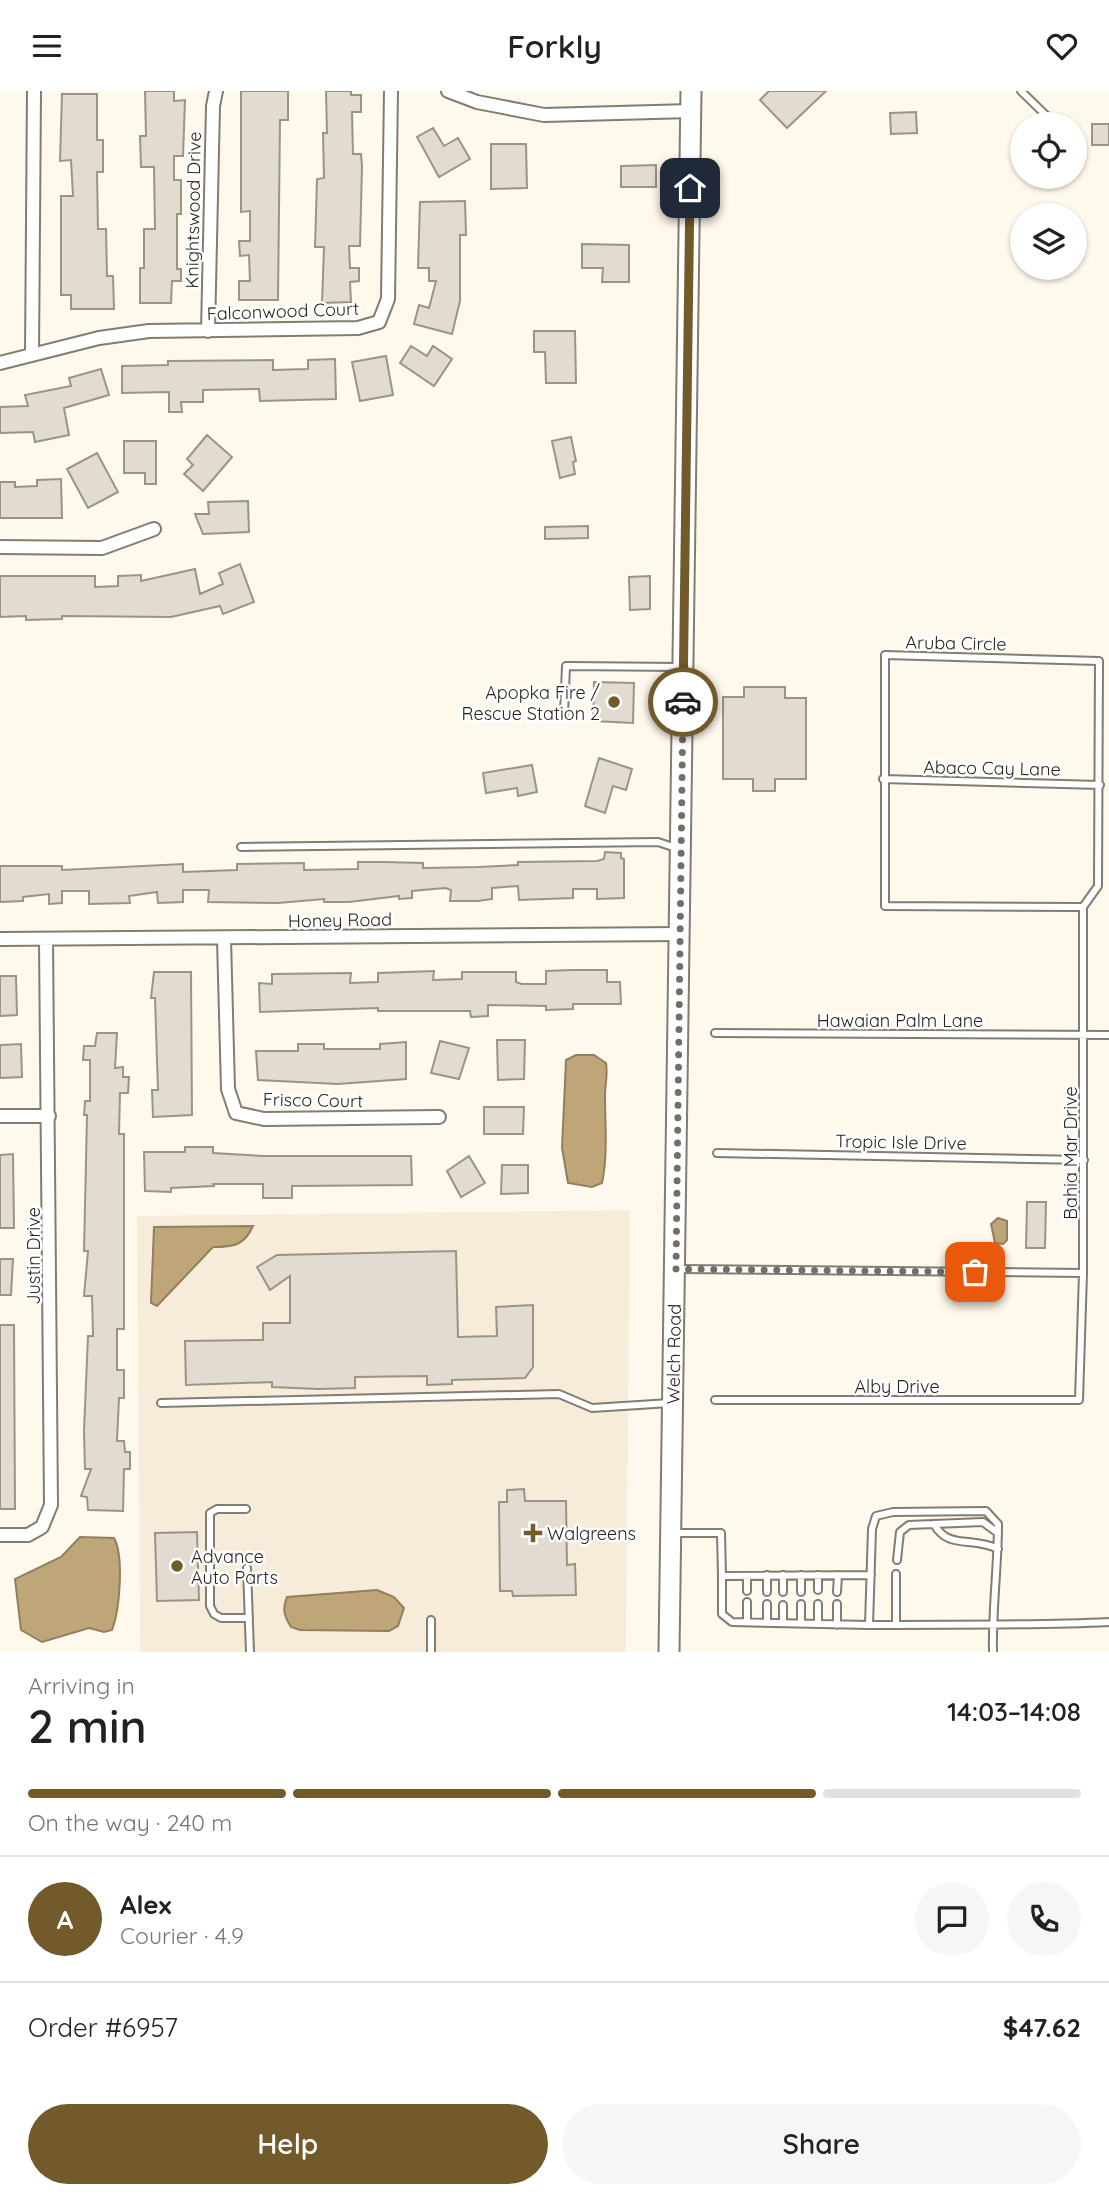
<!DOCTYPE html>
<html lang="en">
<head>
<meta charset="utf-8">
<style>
  body { margin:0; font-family:Quicksand,sans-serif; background:#f6f6f6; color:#222; height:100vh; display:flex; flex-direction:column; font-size:26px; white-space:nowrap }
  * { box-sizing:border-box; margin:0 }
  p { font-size:23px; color:#767676 }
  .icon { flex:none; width:38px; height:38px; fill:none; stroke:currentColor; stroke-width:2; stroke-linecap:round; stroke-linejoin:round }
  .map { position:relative; height:1561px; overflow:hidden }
  .details { display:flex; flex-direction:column; background:#fff; flex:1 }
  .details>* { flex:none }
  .controls { position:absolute; left:1010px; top:21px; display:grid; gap:14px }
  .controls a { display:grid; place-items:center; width:77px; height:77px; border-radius:50%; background:#fff; box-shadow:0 2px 5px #0004; font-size:35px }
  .pin { position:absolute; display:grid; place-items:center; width:60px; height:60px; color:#fff; margin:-30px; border-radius:14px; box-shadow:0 4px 10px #0006 }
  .courier { position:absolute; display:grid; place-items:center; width:70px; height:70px; margin:-35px; border:5px solid #725a2a; border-radius:50%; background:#fff; color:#222; box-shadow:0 2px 9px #0007 }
  .summary em { font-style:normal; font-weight:600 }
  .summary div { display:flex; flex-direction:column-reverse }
  .summary { display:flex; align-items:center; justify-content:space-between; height:119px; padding:0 28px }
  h1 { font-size:46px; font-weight:600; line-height:52px }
  .bar { display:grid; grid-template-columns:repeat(4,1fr); gap:10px 7px; align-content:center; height:84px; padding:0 28px }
  .bar i { height:9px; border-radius:5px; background:#e0e0e0 }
  .bar .on { background:#725a2a }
  .bar p { grid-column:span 4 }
  .line { display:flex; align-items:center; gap:18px; padding:0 28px; border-top:2px solid #e0e0e0 }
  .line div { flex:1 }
  .round { display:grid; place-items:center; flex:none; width:74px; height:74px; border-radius:37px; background:#f6f6f6 }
  .button { display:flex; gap:14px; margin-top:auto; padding:14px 28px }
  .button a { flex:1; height:80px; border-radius:42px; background:#725a2a; color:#fff; font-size:28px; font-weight:600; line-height:80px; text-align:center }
  .button a+a { background:#f6f6f6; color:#222 }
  header { display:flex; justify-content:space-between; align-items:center; height:91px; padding:0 28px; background:#fff; font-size:32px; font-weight:600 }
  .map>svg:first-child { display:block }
  .built { fill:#f7ecd9 }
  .water { fill:#bea679; stroke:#917f5f; stroke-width:2 }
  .building { fill:#e2dbcf; stroke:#9a9388; stroke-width:2 }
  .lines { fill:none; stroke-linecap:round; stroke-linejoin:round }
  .lane-casing { stroke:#827c71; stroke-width:10 }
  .street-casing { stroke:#827c71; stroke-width:16 }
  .secondary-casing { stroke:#827c71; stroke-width:23 }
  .lane { stroke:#fff; stroke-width:6 }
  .street { stroke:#fff; stroke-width:12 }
  .secondary { stroke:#fff; stroke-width:19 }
  .done { stroke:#736f68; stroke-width:7; stroke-dasharray:0 12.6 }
  .route { stroke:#725a2a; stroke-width:9 }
  .poi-dot { fill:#725a2a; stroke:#fff; stroke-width:2.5 }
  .labels { text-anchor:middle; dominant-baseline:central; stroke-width:5; stroke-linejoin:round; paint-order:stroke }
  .street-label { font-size:18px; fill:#272521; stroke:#fff }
  .poi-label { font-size:18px; fill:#272521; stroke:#fff; text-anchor:start }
</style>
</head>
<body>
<header><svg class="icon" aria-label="menu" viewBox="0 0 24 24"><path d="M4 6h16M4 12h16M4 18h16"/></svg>Forkly<svg class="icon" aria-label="heart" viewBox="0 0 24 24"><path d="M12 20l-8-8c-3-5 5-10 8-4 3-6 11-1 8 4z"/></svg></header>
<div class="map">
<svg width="1109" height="1561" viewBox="0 0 1109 1561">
  <rect width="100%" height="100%" fill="#fff8ec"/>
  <path class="built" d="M630,1119L626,1561H140L137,1125Z"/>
  <path class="water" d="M576,964H594L606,972C608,984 605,993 605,1005C605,1034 608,1063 602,1092L592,1096L568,1092L562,1057L566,969Z
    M998,1127L1007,1130V1149L1003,1153L995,1152L991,1133Z
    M253,1135C244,1155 233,1156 213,1156L157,1215L151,1212L154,1136Z
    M80,1446L114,1447C124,1465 120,1518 112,1539L104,1541L89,1537L42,1551L21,1539L15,1488L61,1466Z
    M377,1499L394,1506L404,1517L398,1535L389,1540L300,1539L291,1536C284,1525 282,1518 287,1506Z"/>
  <path class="building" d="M145,0H174V10L185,9L183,65H174V89H181V123H177V178H181V190H172L171,212H140V177H144V138H155L154,76H141L140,45H146Z
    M241,0H288V29H280L278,209H239V190H250L249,164L240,165L239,150H250V120L241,121Z
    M326,0H351V4H361V21H352L353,63H361L362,75L360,155H349L350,177H359V190L350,191L351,211L322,212L324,156H315L317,88L324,87L323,42H327Z
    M769,0H826L787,37L760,9Z
    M62,3H97V49H103V81H97L98,138H106L107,185H113L114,218H71V204H61V105H73L71,69L60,70Z
    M916,21L917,42L891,43L890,22Z
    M1092,33H1109V54H1092Z
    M433,37L444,55L458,47L470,68L439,86L417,46Z
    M491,53H526L527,97L491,98Z
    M656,74V96H621V75Z
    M465,110L466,144H460V210L452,243L414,233L419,214L429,217L436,190H429V177H418L420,111Z
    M582,153L629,154V191H602L603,177H582Z
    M534,240H575L576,292H546L545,261H534Z
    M411,255L427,265L433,255L452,268L434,295L400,272Z
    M386,265L393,304L360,310L352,271Z
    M335,268L336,308L260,310L259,298L203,299V311H181L182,321H169V301L122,302V275L168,274V270L273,269V279L308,278V269Z
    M101,278L109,304L64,317L69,344L35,351L33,341L0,342V316L28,315L25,304L71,295L69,287Z
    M207,344L232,366L203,400L184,383L193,374L187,368Z
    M571,346L576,370L573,371L575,383L560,387L552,350Z
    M124,350H156V393H145V382H124Z
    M97,362L118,401L88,417L67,378Z
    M61,388L62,427H0V391H15V396L37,395V389Z
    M248,410L249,441L203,443L195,423H209L208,411Z
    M588,435V447L545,448V436Z
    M240,473L254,511L223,523L220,515L171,526L62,525V528L26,529V525L0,526V485H95V496L118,495V485L141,484V490L195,478L200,503L223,493L219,482Z
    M650,485V518L630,519L629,486Z
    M594,591L634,592L633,632L593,630Z
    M744,596H785V607H806V688H775V700H753V688H723V606H744Z
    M599,667L632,678L626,699L613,695L605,722L585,715Z
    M532,674L537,701L518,705L517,697L486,702L483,682Z
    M605,761L621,762V767L624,768V807L597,808V798H573V807L519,809L518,795L492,797V808L478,810H450L451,799L445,797L412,800V807L399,808V805L349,811H324V808L278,812L208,811L209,799H183V811L158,812L157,801L129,805L130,812L89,813V800H62V812L49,813V803L23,806V810L0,811V775H62V779L183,773V781L237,779V773L304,772V779L358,778V771H385L423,772V777L478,776L518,774V771L597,770L604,768Z
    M572,879H607V891H620L621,913H573V918L546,919V915L488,914V925L471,926L470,920H378V917L260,921L259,892L272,893V883L351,882L350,892L378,891V882L434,880L433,889L462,888V881H516V891L522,893H546V880Z
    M154,881H191L192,1024L153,1026L152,999H158L155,907H151Z
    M0,885H16L17,924L0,925Z
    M97,942H117L115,977L123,976V986H129L128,1002H120L119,1043H124V1238H117V1279H124V1307H119L117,1350H124L125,1361H130V1378H124L123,1420L88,1419L87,1406L81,1405L91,1378H85L84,1340L88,1245H93L92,1205H84L88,1160H84L87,1024H84L85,1010H90V969H83L84,955H95Z
    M497,949H525L524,988L498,989Z
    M440,950L469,957L459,988L431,982Z
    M406,951V988L338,993L258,989L256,960H298V953H324V958H380V953Z
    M21,953L22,986L0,987V954Z
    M484,1016H524L523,1043H484Z
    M185,1056H213V1062L263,1065H411L412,1094L292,1095V1107H263V1093H213L214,1095L171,1097V1101L145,1100L144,1061H185Z
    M13,1063L14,1137H0V1064Z
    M469,1065L485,1092L461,1106L447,1080Z
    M502,1074H528V1102L501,1103Z
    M1027,1111H1046L1045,1157H1026Z
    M456,1160L458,1246L497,1245L496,1216L533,1214V1276L525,1287L452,1289V1293L427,1294V1285L355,1286V1297L318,1298L272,1296V1291L186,1294L185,1250L263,1249V1232H290V1185L270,1199L257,1176L277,1164Z
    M0,1168H13L11,1204H0Z
    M0,1234H14L15,1418H0Z
    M524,1398L525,1410H566L567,1474L575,1473L576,1504L513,1505L512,1500H500L499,1411H507V1399Z
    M197,1441L199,1509L157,1510L155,1442Z"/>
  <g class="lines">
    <g class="lane-casing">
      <path id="lane" d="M1021,0L1055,33
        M885,564L1099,570L1098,795L1083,816L885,815Z
        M564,623L566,575L681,576
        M883,688L1100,694
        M241,756L658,751L676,757
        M715,942L1109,944
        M717,1062L1084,1069
        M678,1178L1083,1182
        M715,1309H1079L1083,1182V816
        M161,1312L559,1303L592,1317L670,1312
        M246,1418H217L210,1422V1515L214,1523L221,1527H249
        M934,1433C948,1459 972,1445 998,1458
        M675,1442H721L722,1485
        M897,1469L900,1441L909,1434L983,1431L998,1442
        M247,1477L250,1561
        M818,1484V1499
        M747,1485V1500
        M767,1501V1484
        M783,1501V1484
        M801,1501V1484
        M837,1501L838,1484
        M747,1511V1531
        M767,1513V1532
        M818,1513V1533
        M783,1514V1532
        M801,1533V1513
        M837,1534V1513
        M869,1534L732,1531L722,1523V1485L871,1484
        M896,1534V1483
        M431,1561V1529
        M993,1561C992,1518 998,1476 998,1433L986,1420L893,1421L876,1425L872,1438L869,1534C949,1533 1029,1535 1109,1531"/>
    </g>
    <g class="street-casing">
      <path id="street" d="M448,0L477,11L544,24L691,20
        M208,240L213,15L216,0
        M32,264L34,0
        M0,272L99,247L149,240L358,237L379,231L388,208L391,0
        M0,456L102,457L154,438
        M0,848L681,843
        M224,848L228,998L236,1022L264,1028L439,1026
        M0,1025H49
        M0,1444H28L42,1436L51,1414L46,848"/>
    </g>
    <g class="secondary-casing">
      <g id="secondary">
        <path id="s1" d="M669,1561L691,0"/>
      </g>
    </g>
    <use href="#lane" class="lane"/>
    <use href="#street" class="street"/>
    <use href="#secondary" class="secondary"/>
  </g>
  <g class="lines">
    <path class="done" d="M683,611L676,1178L975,1181"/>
    <path class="route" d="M683,611L690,97"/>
  </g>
  <g class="poi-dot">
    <circle cx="614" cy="611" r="7"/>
    <path d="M529.5 1431.5h7v7h7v7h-7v7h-7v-7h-7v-7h7z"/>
    <circle cx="177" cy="1475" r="7"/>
  </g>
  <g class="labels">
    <g class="street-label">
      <text transform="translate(193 119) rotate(-89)">Knightswood Drive</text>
      <text transform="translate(283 220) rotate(-2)">Falconwood Court</text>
      <text transform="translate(956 552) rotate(1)">Aruba Circle</text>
      <text transform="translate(992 677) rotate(1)">Abaco Cay Lane</text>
      <text transform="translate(340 829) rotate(-1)">Honey Road</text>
      <text x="900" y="929">Hawaian Palm Lane</text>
      <text transform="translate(313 1009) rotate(1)">Frisco Court</text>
      <text transform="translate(901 1051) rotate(1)">Tropic Isle Drive</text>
      <text transform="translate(1070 1062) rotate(-90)">Bahia Mar Drive</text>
      <text transform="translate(33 1165) rotate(-90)">Justin Drive</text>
      <text stroke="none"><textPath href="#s1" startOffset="298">Welch Road</textPath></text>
      <text x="897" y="1295">Alby Drive</text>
    </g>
    <g class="poi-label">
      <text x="600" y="601" text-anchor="end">Apopka Fire /<tspan x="600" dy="21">Rescue Station 2</tspan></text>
      <text x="547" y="1442">Walgreens</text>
      <text x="191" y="1465">Advance<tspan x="191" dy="21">Auto Parts</tspan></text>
    </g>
  </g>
</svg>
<div class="controls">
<a><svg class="icon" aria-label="locate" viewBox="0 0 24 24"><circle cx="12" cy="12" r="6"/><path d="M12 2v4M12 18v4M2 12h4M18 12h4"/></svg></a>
<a><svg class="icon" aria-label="layers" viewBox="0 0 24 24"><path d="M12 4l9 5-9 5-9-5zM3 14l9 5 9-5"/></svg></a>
</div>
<div class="pin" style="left:975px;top:1181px;background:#ea580c"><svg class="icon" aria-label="bag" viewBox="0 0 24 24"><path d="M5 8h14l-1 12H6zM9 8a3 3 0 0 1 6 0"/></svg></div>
<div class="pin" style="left:690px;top:97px;background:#1f2937"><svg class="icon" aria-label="home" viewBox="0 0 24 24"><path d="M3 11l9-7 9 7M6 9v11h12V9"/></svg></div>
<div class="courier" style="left:683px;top:611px"><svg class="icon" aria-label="car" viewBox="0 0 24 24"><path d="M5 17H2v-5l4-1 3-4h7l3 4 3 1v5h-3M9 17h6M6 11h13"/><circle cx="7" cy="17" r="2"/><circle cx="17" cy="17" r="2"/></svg></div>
</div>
<section class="details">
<div class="summary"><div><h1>2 min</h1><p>Arriving in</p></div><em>14:03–14:08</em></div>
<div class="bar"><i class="on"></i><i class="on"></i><i class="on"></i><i></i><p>On the way · 240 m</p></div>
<div class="line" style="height:126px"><b class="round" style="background:#725a2a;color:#fff">A</b><div><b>Alex</b><p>Courier · 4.9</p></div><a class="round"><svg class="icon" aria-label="chat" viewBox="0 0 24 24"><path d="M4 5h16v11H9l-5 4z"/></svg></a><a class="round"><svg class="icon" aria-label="phone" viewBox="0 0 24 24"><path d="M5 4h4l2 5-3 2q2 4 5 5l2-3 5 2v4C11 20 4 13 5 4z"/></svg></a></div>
<div class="line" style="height:91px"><div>Order #6957</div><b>$47.62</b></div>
<div class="button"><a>Help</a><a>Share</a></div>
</section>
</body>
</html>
